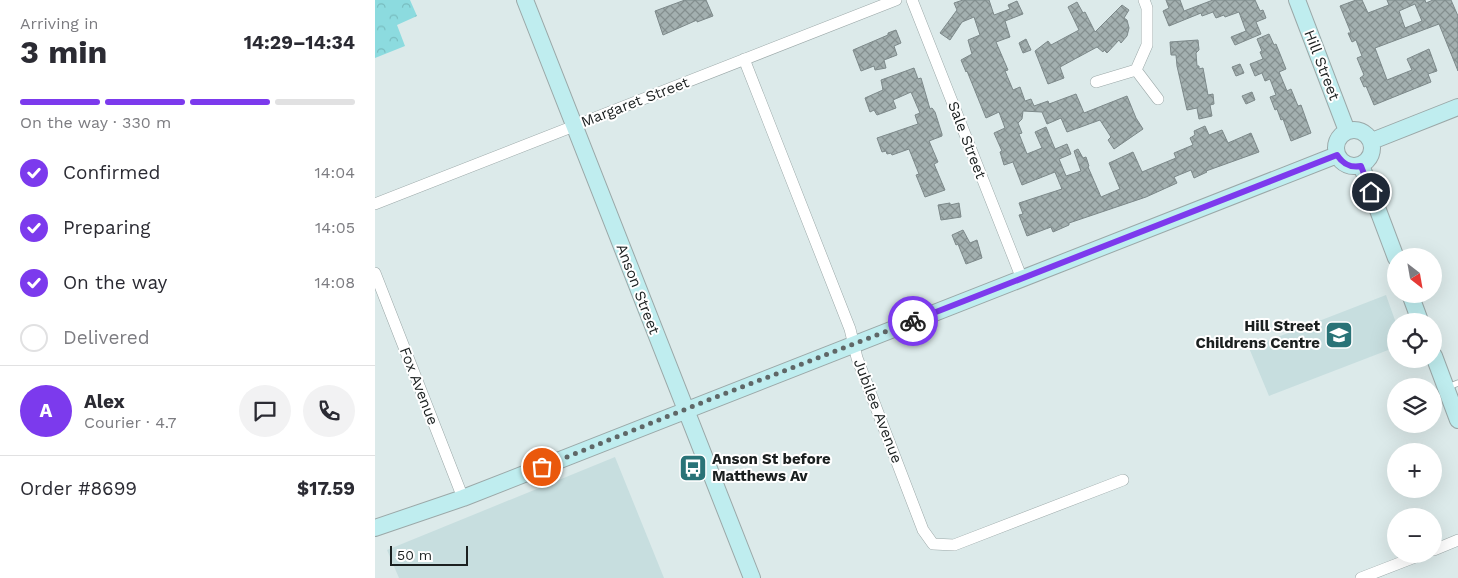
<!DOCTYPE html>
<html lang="en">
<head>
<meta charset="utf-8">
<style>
  body { margin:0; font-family:"Work Sans",sans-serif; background:#f2f2f3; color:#2b2b33; height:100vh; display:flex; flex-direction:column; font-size:19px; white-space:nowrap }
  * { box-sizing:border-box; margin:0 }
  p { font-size:16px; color:#7c7c81 }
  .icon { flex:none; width:28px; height:28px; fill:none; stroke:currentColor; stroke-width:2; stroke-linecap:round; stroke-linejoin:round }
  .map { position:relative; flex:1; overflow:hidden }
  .side { display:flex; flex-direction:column; background:#fff; width:375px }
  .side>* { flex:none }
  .needle { width:32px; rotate:149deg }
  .controls { position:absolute; left:1012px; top:248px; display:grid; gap:10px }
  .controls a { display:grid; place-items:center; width:55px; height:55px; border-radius:50%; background:#fff; box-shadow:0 5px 20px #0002; font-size:25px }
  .scale { position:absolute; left:15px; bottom:12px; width:78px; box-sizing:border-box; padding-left:5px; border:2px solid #1b2020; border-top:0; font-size:14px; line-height:18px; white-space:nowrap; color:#1b2020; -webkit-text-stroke:4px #fff; paint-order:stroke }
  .pin { position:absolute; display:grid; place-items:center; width:42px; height:42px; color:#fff; margin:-21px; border:2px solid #fff; border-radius:50%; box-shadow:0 1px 5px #0007 }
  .courier { position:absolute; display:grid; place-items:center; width:50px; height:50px; margin:-25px; border:4px solid #7c3aed; border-radius:50%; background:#fff; color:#222; box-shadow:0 1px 6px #0007 }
  .head em { font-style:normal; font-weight:700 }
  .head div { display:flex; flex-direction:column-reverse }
  .head { display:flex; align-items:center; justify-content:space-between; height:85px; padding:0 20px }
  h1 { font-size:32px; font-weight:700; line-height:38px }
  .bar { display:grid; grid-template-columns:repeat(4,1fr); gap:8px 5px; align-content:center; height:60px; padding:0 20px }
  .bar i { height:6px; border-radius:4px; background:#e1e1e2 }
  .bar .selected { background:#7c3aed }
  .bar p { grid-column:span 4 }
  .line { display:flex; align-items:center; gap:12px; padding:0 20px; border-top:1px solid #e1e1e2 }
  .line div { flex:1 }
  .round { display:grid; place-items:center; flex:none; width:52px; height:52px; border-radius:26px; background:#f2f2f3 }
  ol { padding:0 20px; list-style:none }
  li { display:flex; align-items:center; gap:15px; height:55px }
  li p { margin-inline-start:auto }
  li .icon { padding:5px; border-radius:50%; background:#7c3aed; color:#fff; stroke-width:4 }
  li:last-child { color:#7c7c81 }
  li i { width:28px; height:28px; border:2px solid #e1e1e2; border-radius:50% }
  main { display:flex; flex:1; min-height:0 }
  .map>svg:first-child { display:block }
  .built { fill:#c7dedf }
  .park { fill:url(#park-crowns) }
  .building { fill:url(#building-cross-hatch); stroke:#7d898a; fill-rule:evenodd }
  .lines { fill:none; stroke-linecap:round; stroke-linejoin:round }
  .lane-casing { stroke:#9ba8a8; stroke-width:7 }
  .street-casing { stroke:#9ba8a8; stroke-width:12 }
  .secondary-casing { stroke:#9ba8a8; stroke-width:18 }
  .lane { stroke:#fff; stroke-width:5.5 }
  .street { stroke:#fff; stroke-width:11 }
  .secondary { stroke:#bfedef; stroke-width:16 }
  .done { stroke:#5f6767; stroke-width:5; stroke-dasharray:0 9 }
  .route { stroke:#7c3aed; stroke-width:6 }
  .labels { text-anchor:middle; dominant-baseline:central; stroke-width:4; stroke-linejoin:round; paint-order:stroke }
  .street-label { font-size:15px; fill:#1b2020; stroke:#fff }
  .poi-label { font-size:15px; font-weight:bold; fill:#1b2020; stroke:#fff; text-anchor:end }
</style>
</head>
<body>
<main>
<section class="side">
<div class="head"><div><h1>3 min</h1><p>Arriving in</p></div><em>14:29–14:34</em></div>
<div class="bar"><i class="selected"></i><i class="selected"></i><i class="selected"></i><i></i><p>On the way · 330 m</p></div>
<ol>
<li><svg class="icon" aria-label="check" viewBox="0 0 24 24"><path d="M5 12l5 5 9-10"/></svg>Confirmed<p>14:04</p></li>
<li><svg class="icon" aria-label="check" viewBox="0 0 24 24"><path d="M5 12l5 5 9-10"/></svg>Preparing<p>14:05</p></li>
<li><svg class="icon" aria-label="check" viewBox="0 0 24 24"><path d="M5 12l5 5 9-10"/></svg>On the way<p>14:08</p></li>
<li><i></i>Delivered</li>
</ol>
<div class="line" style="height:90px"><b class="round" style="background:#7c3aed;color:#fff">A</b><div><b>Alex</b><p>Courier · 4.7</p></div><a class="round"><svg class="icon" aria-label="chat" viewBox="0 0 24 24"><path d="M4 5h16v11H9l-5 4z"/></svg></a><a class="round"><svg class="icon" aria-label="phone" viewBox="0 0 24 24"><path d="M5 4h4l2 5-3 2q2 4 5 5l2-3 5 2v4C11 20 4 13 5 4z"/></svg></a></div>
<div class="line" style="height:65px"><div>Order #8699</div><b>$17.59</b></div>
</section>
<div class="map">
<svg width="1083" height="578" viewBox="0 0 1083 578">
  <defs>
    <pattern id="park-crowns" width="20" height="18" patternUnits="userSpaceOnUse" patternTransform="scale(1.25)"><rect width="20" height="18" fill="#8cdbdf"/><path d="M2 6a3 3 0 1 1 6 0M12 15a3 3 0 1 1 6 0" fill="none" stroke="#78bcbf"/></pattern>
    <pattern id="building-cross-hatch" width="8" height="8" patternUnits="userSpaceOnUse" patternTransform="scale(1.25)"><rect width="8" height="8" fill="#a3b0b0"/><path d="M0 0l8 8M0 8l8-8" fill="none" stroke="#848f8f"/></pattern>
  </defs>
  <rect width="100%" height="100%" fill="#dceaea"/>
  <path class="built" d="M1011,295L1021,323V347L894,396L874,348Z
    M240,457L289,578H24L12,550Z"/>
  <path class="park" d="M0,0H35L42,16L22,25L30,46L0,58Z"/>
  <path class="building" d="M310,0H331L338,16L322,22V20L288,35L280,11Z
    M588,0H614L619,15L635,9L633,5L642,1L648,14L630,21L635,37L621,42L633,70L630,71L638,90L645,87L650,101L656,99L659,106L673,101L674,104L701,94L709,113L752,96L761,118L768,129L739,149L733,140L736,137L725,120L692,132L686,118L672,124L667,112L648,111L647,119L643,123L647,133L644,134L652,154L667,148L660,132L671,127L680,149L692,144L696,154L684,159L691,176L706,171L699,151L703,149L708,158L711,157L714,166L713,167L726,197L745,189L734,163L758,152L767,172L801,158L799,153L818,145L815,138L820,135L819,131L830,126L834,135L847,130L853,143L876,133L884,152L831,171L832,172L819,178L816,170L799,177L802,183L771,197L694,223V225L678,232L676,227L652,236L644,215L648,214L644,203L687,189L680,172L647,185L638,162L629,165L625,152L627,151L619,133L630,128L624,112L611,118L592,71L591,72L586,60L597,54L593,40L605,35L599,17L587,22L575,40L565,33L582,10L579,3Z
    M791,0H805L809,11L838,0H880L885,11L888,10L891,18L881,22L886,34L860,45L856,37L871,31L864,12L850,17L849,15L841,18L838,12L827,16L826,13L794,26L788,11L794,8Z
    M981,0H987L993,13L1014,5L1012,0H1050L1051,3L1058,0H1076L1083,16V71L1064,24L1000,48L1012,80L1037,70L1032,59L1054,49L1062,71L1053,74L1056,82L999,105L991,86L989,87L985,78L989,75L982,58L987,56L981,40L977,42L973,33H976L965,6ZM1040,4L1047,21L1030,28L1024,11Z
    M702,2L708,13L710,12L720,32L747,5L754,10L749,18L752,20L754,28L752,36L746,43L744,40L732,53L729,50L728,52L722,47L685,67L689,78L673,84L660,51L673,41L676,45L704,30L693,7Z
    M521,30L526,43L519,46L522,55L509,60L511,68L500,70L499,66L486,71L478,50L513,35V33Z
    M894,34L899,45L901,44L911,69L904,72L912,91L916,89L923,106L926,105L936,133L916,141L908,119L906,120L902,109L900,110L895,97L901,95L895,79L890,81L887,73L880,76L875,64L888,59L885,52L887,51L882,39Z
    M651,39L656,50L648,53L644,43Z
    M823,40L824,50L821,53L822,66H824V69L828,68L833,95L838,94L839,104L835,105L837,116L824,119L822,108L812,110L802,66L801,55H796L795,42Z
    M865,64L869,73L861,76L857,67Z
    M539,68L543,79L546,78L555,109L557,108L560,112L567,134V136L554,141L563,162L559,164L570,190L550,197L541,175L544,174L534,149L517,155L516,153L512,154L511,151L507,152L502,138L543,124L540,115L545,113L536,92L518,100L521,108L502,115L499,110L495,112L490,98L508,90L506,80Z
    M877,92L880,100L871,104L867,96Z
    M575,203V205L584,203L586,217L566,220L563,205Z
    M588,230L595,243L602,240L607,258L591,264L583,244L581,245L577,235Z"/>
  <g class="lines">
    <g class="lane-casing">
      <path id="lane" d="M1073,387L1083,383"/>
    </g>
    <g class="street-casing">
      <path id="street" d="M537,0L647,279
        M369,59L475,329L482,358L548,530L558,544L579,545L748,480
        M761,70L783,99
        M721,82L761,70L772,45V8L769,0
        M0,204L521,0
        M0,273L88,498
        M1059,550L1083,540
        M986,578L1048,554"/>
    </g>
    <g class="secondary-casing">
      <path id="secondary" d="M150,0L377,578
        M922,0L972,131
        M961 148a18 18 0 1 1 36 0a18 18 0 1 1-36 0Z
        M997,141L1083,107
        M986,165L1021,258
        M1035,294L1045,321
        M1059,356L1083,420
        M0,528L88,498L962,155"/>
    </g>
    <use href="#lane" class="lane"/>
    <use href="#street" class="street"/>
    <use href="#secondary" class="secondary"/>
  </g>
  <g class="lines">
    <path class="done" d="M167,467L331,401L538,321"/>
    <path class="route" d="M538,321L962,155C968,164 975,168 986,166L996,192"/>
  </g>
  <defs>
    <g id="school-square" transform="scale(1.4375)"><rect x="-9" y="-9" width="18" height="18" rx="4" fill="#297377" stroke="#fff"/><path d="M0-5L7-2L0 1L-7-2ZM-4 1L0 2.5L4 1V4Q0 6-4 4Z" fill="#fff"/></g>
    <g id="bus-square" transform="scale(1.4375)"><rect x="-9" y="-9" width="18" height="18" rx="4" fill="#297377" stroke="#fff"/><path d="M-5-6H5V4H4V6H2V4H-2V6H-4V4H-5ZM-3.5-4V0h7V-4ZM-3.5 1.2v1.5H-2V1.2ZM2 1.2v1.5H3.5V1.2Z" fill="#fff"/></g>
  </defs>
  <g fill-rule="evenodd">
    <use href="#school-square" x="964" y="335"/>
    <use href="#bus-square" x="318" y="468"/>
  </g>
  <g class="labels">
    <g class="street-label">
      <text transform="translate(947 65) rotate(69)">Hill Street</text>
      <text transform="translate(260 102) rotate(-21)">Margaret Street</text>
      <text transform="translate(592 140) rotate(69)">Sale Street</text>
      <text transform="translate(263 289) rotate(69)">Anson Street</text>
      <text transform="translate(44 386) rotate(69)">Fox Avenue</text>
      <text transform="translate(503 411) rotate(69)">Jubilee Avenue</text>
    </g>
    <g class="poi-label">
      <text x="945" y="326">Hill Street<tspan x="945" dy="17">Childrens Centre</tspan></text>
      <text x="337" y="459" text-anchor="start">Anson St before<tspan x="337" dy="17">Matthews Av</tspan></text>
    </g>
  </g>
</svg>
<div class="controls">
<a><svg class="needle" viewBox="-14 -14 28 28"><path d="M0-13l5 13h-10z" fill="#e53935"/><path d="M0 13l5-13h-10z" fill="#7c7c81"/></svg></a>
<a><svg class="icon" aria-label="locate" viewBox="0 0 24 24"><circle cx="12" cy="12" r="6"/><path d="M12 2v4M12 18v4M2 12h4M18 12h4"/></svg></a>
<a><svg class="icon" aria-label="layers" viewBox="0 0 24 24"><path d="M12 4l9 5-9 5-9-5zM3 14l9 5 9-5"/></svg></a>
<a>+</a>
<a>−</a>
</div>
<div class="scale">50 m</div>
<div class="pin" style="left:167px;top:467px;background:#ea580c"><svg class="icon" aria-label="bag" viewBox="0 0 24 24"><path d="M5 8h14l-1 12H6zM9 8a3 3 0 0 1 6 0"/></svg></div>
<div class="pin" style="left:996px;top:192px;background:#1f2937"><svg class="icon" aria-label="home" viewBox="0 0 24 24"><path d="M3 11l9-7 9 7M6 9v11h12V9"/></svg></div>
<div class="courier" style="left:538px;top:321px"><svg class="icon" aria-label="bike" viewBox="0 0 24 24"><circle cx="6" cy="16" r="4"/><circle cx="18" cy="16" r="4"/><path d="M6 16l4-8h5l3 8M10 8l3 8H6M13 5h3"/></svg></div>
</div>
</main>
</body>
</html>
